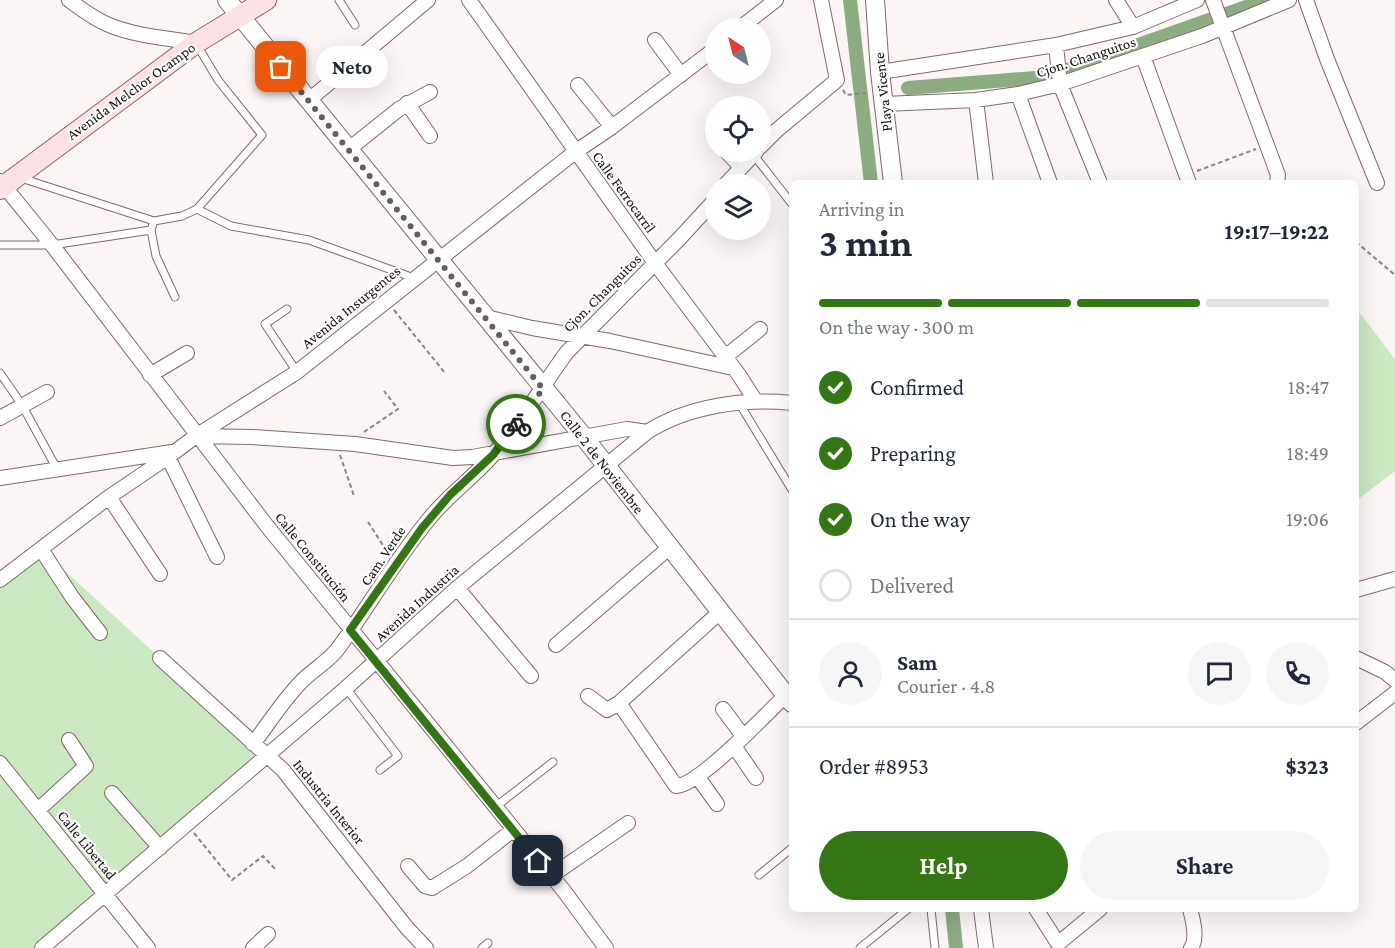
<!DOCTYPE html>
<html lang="en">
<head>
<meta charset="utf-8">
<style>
  body { margin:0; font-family:"Crimson Pro",serif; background:#f6f6f7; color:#1f2937; height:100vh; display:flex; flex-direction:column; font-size:22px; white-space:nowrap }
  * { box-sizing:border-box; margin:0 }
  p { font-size:20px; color:#747a83 }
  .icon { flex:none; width:33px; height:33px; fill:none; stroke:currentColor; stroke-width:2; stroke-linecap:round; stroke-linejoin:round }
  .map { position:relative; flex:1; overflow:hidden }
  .side { position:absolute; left:789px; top:180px; width:570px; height:732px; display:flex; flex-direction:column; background:#fff; border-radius:9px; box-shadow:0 6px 24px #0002 }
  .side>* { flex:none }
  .needle { width:39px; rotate:325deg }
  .buttons { position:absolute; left:705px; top:18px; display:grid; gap:12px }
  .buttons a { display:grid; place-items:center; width:66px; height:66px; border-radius:50%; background:#fff; box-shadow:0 6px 24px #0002; font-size:30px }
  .pin { position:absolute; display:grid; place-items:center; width:51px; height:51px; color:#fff; margin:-26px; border-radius:12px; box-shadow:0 3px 9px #0006 }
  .courier { position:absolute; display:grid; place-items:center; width:60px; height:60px; margin:-30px; border:4px solid #357614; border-radius:50%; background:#fff; color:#222; box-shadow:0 2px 8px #0007 }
  .bubble { position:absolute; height:42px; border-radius:21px; background:#fff; box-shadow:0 6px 24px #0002; font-size:20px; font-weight:700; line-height:42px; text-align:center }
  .head em { font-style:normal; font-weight:700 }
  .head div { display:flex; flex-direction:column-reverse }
  .head { display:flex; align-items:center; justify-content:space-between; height:102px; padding:0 30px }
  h1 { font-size:39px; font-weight:700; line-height:45px }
  .bar { display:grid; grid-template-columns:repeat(4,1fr); gap:9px 6px; align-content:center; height:72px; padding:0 30px }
  .bar i { height:8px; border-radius:4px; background:#e0e1e3 }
  .bar .current { background:#357614 }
  .bar p { grid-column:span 4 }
  .line { display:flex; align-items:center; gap:15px; padding:0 30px; border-top:2px solid #e0e1e3 }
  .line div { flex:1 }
  .round { display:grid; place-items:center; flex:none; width:63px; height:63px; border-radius:32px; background:#f6f6f7 }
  ol { padding:0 30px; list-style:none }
  li { display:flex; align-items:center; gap:18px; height:66px }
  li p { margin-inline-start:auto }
  li .icon { padding:6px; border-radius:50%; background:#357614; color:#fff; stroke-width:4 }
  li:last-child { color:#747a83 }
  li i { width:33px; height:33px; border:3px solid #e0e1e3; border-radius:50% }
  .primary-button { display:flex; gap:12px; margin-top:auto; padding:12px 30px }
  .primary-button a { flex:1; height:69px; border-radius:36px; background:#357614; color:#fff; font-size:24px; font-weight:700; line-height:69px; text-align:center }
  .primary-button a+a { background:#f6f6f7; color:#1f2937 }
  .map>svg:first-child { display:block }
  .green { fill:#cae9c0 }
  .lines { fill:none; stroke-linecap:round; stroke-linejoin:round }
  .canal { stroke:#8cac81; stroke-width:14 }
  .service-casing { stroke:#82686a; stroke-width:9 }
  .minor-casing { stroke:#82686a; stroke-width:16 }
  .tertiary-casing { stroke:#82686a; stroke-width:20 }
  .secondary-casing { stroke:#82686a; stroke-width:22 }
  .path { stroke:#8a8283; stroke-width:2; stroke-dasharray:4.5 3; stroke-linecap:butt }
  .service { stroke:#fff; stroke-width:7 }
  .minor { stroke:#fff; stroke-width:14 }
  .tertiary { stroke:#fff; stroke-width:18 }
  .secondary { stroke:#fee1e4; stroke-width:20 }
  .done { stroke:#665e5e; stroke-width:6; stroke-dasharray:0 10.8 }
  .route { stroke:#357614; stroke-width:8 }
  .labels { text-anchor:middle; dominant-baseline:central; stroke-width:4.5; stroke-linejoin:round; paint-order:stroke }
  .street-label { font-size:15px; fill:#160c0d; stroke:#fff }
</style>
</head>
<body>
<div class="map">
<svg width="1395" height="948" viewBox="0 0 1395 948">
  <rect width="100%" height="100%" fill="#fbf5f5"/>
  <path class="green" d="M1356,308L1395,359V471L1356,501Z
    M41,549L266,755L39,948H0V579Z"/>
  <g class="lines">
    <path class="canal" d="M850,0L871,183
      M908,88L1047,77L1266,0
      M952,909L956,948"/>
    <g class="service-casing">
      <path id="service" d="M339,0L355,25
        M715,143L716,144
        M722,152L739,170
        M753,154L792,204
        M21,178L154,221L182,216L197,209L262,135L218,80L197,45
        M197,209L231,226L309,240L414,278
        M151,230L156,256L175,297
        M0,245H52L151,230L154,221
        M287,309L265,324L297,372
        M0,373L22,405L57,469
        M739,403L792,490
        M346,688L398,756L380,770
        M494,808L553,762
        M759,875L792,848
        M931,909L935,948
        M482,948L488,943
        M860,948L908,909"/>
    </g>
    <g class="minor-casing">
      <path id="minor" d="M69,0C81,9 94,19 109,25C135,36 167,38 196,43
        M469,0L655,263L739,375L755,400
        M1116,0L1133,27
        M1213,0L1278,175L1277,183
        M1306,0L1327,59L1377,183
        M740,28L776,0
        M655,40L681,75
        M1056,45L1060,84L1100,183
        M1143,56L1189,183
        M880,72L1056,45L1133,27L1197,0
        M578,85L612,127
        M1018,94L1050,183
        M309,100L428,0
        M976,100L986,183
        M407,103L430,136
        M884,104L976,100L1018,94L1060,84L1202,36L1289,0
        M760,147L777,130L837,80L821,0
        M349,149L399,109L430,92
        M0,181L52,245L267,526L564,891L606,948
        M726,184L756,152
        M486,317L532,328L610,341L733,368
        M725,357L760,329
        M150,375L187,353
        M0,418L47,392
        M196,436L252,437L355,444L453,458L472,457L627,429L647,432
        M168,457L217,557
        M0,478L172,452
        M109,497L160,574
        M41,549L72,597L100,633
        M0,580L109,497L168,457L196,436L297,372L575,152L612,127L716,48
        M457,588L531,676
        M1356,590L1395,579
        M556,645L670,547
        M160,658L283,770L407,928L426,948
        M1356,658L1385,672L1395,680
        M588,696L607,710L619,703L721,611
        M619,703L676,786C699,786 767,713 786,695
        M723,709L743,736
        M1356,723L1395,693
        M253,744C269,723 282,702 300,683C312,670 330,661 340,646C370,604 396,559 429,519C448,495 473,478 493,455C521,423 542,386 567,352L679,239L716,199
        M734,746L756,778
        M0,763L148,948
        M697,776L717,804
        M112,793L160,848
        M38,810L86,766L69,740
        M408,866L425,886L432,888L467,866L513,830
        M551,876L628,823
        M981,909L986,948
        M1036,909L1057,942H1060L1100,909
        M1190,909C1193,920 1198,938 1191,948
        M42,948L346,688L457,588L647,432C688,406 744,398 792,403
        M253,948L268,934"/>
    </g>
    <g class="tertiary-casing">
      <path id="tertiary" d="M227,0L583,436L792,703
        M875,0L880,72L893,183"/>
    </g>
    <g class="secondary-casing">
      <path id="secondary" d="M0,189L196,43L266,0"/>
    </g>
    <path class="path" d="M843,90L846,95L866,93
      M1197,171L1256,149
      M1356,242L1395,275
      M394,310L445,373
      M364,432L398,409L384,391
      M340,455L354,496
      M368,522L388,553
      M194,833L232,880L263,856L275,869"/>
    <use href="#service" class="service"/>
    <use href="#minor" class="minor"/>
    <use href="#tertiary" class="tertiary"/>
    <use href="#secondary" class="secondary"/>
  </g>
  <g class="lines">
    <path class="done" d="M281,67L543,389L516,424"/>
    <path class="route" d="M516,424L493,455L450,495L422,528L350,630L538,861"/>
  </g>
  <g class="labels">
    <g class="street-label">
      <text transform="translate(1086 57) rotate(-18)">Cjon. Changuitos</text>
      <text transform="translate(131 91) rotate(-36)">Avenida Melchor Ocampo</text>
      <text transform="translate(883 92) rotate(-96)">Playa Vicente</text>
      <text transform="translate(624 192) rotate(54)">Calle Ferrocarril</text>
      <text transform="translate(602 293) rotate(-45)">Cjon. Changuitos</text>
      <text transform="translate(351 307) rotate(-39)">Avenida Insurgentes</text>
      <text transform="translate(602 462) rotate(52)">Calle 2 de Noviembre</text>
      <text transform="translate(383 556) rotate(-56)">Cam. Verde</text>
      <text transform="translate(313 557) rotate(51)">Calle Constitución</text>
      <text transform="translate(417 603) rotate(-42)">Avenida Industria</text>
      <text transform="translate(329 802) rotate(51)">Industria Interior</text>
      <text transform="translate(87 845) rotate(51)">Calle Libertad</text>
    </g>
  </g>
</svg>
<div class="buttons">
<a><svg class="needle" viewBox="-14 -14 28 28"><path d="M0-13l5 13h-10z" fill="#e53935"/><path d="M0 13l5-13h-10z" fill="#747a83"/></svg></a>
<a><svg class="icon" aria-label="locate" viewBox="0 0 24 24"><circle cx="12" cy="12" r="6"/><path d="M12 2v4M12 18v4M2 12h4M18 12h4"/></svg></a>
<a><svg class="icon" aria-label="layers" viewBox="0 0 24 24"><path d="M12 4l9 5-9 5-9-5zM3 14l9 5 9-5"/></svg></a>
</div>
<div class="pin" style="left:281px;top:67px;background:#ea580c"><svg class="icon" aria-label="bag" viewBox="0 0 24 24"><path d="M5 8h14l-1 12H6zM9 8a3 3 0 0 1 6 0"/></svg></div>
<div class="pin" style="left:538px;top:861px;background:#1f2937"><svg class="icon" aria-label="home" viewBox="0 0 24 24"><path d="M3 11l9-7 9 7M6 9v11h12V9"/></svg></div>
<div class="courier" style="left:516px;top:424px"><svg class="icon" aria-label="bike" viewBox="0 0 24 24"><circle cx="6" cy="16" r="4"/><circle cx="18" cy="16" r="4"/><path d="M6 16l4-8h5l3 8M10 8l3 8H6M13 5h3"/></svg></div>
<div class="bubble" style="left:316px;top:46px;width:72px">Neto</div>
<section class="side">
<div class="head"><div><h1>3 min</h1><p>Arriving in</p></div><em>19:17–19:22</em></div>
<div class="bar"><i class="current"></i><i class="current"></i><i class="current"></i><i></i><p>On the way · 300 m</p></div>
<ol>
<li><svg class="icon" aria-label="check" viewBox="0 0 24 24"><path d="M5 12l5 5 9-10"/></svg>Confirmed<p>18:47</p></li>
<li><svg class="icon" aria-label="check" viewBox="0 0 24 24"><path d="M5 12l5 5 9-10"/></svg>Preparing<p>18:49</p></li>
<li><svg class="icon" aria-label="check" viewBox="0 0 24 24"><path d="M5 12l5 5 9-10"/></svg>On the way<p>19:06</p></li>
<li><i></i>Delivered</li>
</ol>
<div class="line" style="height:108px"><a class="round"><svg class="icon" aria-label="person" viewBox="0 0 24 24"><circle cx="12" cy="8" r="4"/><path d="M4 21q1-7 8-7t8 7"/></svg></a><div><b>Sam</b><p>Courier · 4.8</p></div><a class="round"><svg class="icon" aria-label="chat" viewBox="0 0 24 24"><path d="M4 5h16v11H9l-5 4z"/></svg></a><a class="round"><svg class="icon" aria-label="phone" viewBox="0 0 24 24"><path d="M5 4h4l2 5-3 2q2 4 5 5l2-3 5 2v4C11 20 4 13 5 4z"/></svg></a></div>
<div class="line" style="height:78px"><div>Order #8953</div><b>$323</b></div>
<div class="primary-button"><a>Help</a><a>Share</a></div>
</section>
</div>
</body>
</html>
